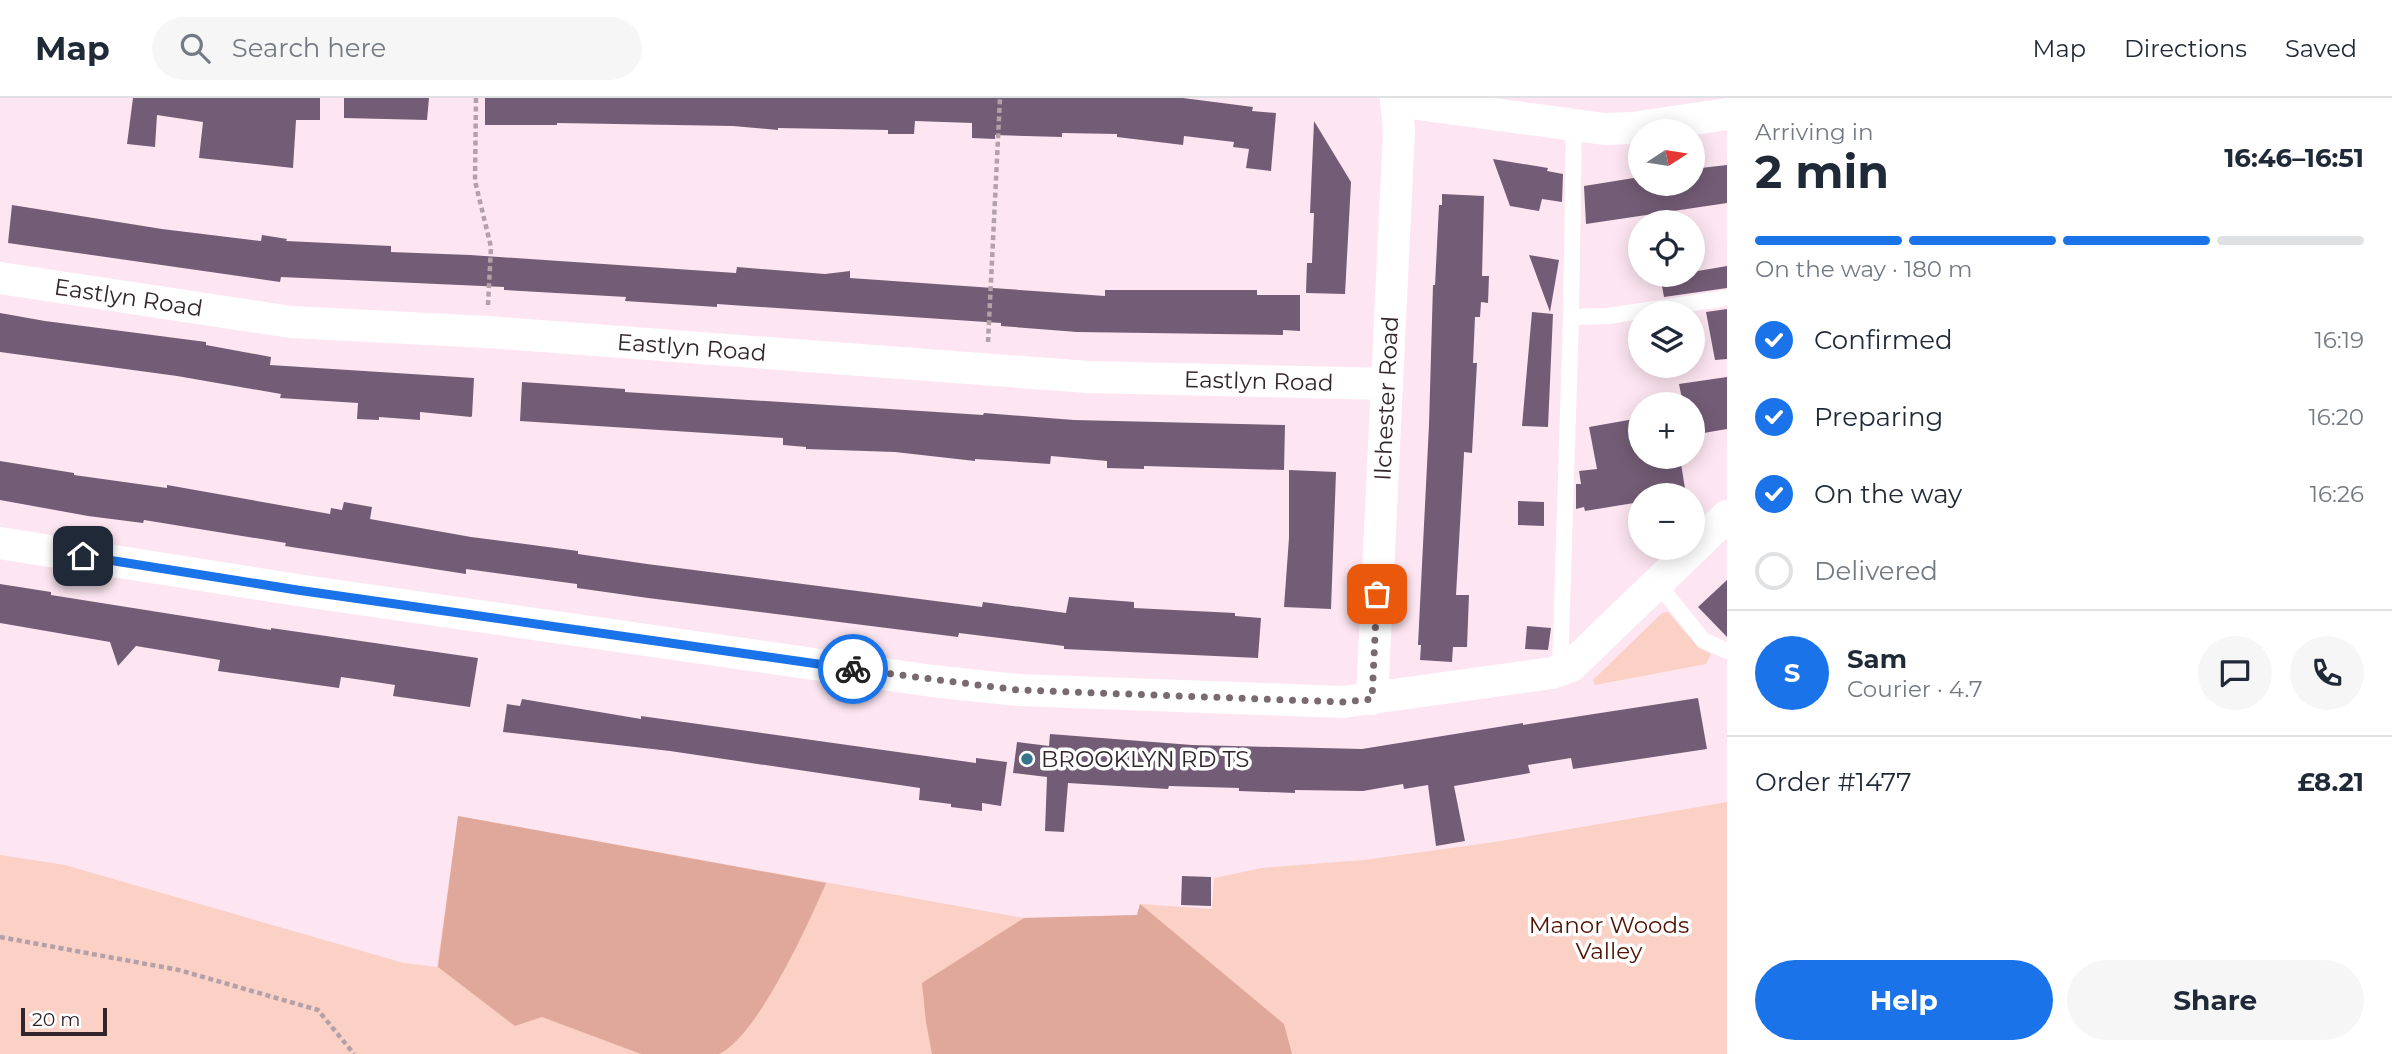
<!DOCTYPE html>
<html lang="en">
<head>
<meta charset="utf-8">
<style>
  body { margin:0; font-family:Montserrat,sans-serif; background:#f6f6f7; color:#1f2937; height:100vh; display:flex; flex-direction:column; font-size:26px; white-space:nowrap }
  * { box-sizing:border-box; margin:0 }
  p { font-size:23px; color:#747a83 }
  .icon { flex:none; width:38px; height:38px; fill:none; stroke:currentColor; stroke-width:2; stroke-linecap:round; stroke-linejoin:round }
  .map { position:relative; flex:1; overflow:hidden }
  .drawer { display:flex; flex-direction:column; background:#fff; width:665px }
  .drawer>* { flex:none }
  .needle { width:46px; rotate:78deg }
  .fabs { position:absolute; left:1628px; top:21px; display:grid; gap:14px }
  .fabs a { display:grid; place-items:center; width:77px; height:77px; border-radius:50%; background:#fff; box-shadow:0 4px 18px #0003; font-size:35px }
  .scale { position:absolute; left:21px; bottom:18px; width:86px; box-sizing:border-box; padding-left:7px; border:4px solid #32252b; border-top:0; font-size:19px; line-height:24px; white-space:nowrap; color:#32252b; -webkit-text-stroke:5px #fff; paint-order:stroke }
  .pin { position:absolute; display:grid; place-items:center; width:60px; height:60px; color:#fff; margin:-30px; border-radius:14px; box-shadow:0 4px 10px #0006 }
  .courier { position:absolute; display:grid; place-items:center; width:70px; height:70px; margin:-35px; border:5px solid #1a73e8; border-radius:50%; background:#fff; color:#222; box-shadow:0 2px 9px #0007 }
  .headline em { font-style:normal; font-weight:700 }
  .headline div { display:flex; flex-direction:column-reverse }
  .headline { display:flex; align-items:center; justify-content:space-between; height:119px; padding:0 28px }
  h1 { font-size:46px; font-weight:700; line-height:52px }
  .bar { display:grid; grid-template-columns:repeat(4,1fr); gap:10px 7px; align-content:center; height:84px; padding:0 28px }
  .bar i { height:9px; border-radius:5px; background:#e0e1e3 }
  .bar .current { background:#1a73e8 }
  .bar p { grid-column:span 4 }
  .line { display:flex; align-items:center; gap:18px; padding:0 28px; border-top:2px solid #e0e1e3 }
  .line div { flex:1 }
  .round { display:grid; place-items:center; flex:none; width:74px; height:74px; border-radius:37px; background:#f6f6f7 }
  ol { padding:0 28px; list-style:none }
  li { display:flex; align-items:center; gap:21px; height:77px }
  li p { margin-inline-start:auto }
  li .icon { padding:7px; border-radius:50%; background:#1a73e8; color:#fff; stroke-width:4 }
  li:last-child { color:#747a83 }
  li i { width:38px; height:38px; border:4px solid #e0e1e3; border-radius:50% }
  .action { display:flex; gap:14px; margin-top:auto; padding:14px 28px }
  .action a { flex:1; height:80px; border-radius:42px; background:#1a73e8; color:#fff; font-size:28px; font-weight:700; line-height:80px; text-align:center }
  .action a+a { background:#f6f6f7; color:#1f2937 }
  header { display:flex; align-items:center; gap:42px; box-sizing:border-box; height:98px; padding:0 35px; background:#fff; border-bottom:2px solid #e0e1e3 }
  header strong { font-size:33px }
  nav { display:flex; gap:38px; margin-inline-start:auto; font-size:24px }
  .search { width:490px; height:63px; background:#f6f6f7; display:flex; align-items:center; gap:18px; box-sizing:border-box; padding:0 24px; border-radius:38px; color:#747a83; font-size:26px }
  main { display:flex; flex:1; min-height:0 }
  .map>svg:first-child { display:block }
  .green { fill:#fbd0c5 }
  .forest { fill:#dfa89a }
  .building { fill:#735d76 }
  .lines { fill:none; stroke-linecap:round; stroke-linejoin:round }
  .path { stroke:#b3a0a9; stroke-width:4.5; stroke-dasharray:5 3.5; stroke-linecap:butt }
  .lane { stroke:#fff; stroke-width:16 }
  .street { stroke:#fff; stroke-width:32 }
  .done { stroke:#796970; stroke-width:7; stroke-dasharray:0 12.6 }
  .route { stroke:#1a73e8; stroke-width:9 }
  .poi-dot { fill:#37738b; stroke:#fff; stroke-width:2.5 }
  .labels { text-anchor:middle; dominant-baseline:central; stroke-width:7; stroke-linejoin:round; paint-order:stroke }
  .street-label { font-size:23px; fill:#32252b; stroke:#fff }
  .poi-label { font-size:23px; fill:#32252b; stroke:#fff; text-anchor:start }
  .park-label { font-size:23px; fill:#511102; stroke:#fff }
</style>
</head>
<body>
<header>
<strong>Map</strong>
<div class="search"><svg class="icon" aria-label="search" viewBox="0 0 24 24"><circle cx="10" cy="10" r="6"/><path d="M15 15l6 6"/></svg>Search here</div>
<nav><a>Map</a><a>Directions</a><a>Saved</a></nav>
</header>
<main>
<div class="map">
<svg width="1727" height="956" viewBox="0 0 1727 956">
  <rect width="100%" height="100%" fill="#fde6f1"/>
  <path class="green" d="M1668,514L1699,550L1711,556L1706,566L1595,587L1593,582L1662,515Z
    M1727,704V956H0V757L65,767L404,865L437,869L458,718L1024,820L1137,817L1140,806L1212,811L1214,780L1262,770L1364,762L1495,744Z"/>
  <path class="forest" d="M458,718L826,785C809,825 757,939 719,956H641L542,919L515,928L438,869Z
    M1140,806L1284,926L1292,956H932L926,924L922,885L1024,820L1137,817Z"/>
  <path class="building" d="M133,0H320V22H296L293,70L199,60L203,24L157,17L155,49L127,46Z
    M344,0H429L427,22L344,20Z
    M485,0H1183L1253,9L1252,13L1276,15L1271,73L1246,70L1249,51L1233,49L1234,44L1184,38L1183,47L1117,39V36L1062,35V39L995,37V41L972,40V25L915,23L914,36H888V32L778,30V32L733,28L557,25V27H485Z
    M1314,23L1351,84L1345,196L1306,195L1307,165H1312L1314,115H1310Z
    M1493,61L1548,70L1547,73L1563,76L1562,104L1542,101L1539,113L1510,108Z
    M1727,67V105L1586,126L1584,88L1640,79V86H1692V71Z
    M1442,96L1484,98L1482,178H1489L1488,205L1481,204L1480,219H1475L1473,265H1477L1472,355L1464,354V356L1456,497H1469L1467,549H1453L1452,564L1420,562L1421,547H1418L1429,327L1433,187H1435L1439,107H1442Z
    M12,107L162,131L261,143L262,137L287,141L286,143L391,148V154L470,157L736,175L737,169L825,176L850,173V180L1105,198V192H1257V197H1300V233L1283,232V237L1077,234L1001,228V225L717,206V209L625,203L626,199L504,192V189L281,179L280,184L8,145Z
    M1529,157L1559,162L1550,214Z
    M1727,168V190L1664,199L1660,177H1692V174Z
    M1727,211V261L1715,262L1706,214Z
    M1532,214L1553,216L1548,329L1522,328Z
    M0,215L45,223L206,244V247L271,259L270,267L474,280L472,318L471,319L420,314V322L379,319V322L357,321L358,305L280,300L281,296L177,278L0,254Z
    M1727,279V331L1692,337V306H1683L1679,286Z
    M522,284L625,291V294L983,317L984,315L1074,322L1285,327L1284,372L1144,368V371L1107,370V363L1051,358L1050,366L975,361V363L895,354L806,351V349L783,347V340L520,323Z
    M1640,320V359H1680L1686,397H1640V404L1585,413L1584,409L1576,411V386H1581L1579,373L1597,371L1589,329Z
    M0,363L74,375V377L167,390V387L330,416L331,410L342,412L344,404L372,409L370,421L471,439L578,453V456L647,466L982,509L983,504L1066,515L1069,499L1134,504V510L1235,515V518L1261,520L1258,560L1064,551V548L959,535L958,539L648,500L577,490V486L466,471V476L285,448L286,445L144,422L143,425L88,418L0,402Z
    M1289,372L1336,374L1331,511L1284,509L1289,440Z
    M1518,403L1544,404V428L1518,427Z
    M1727,482V539L1698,509Z
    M0,486L51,494V497L271,532V530L478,560L470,609L393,598L395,587L369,583L341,579L339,590L218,573L220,562L136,548L118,568L110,544L0,525Z
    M1527,528L1551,530L1548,552L1525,551Z
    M1698,600L1707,651L1573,671L1571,660L1528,667L1530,675L1454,688L1465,743L1436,748L1428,687L1404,691L1403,686L1363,693L1295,692V695L1239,693V690L1169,688L1168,691L1068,685L1064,734L1045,733L1047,679L1013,675L1017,644L1049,648L1050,636L1192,647L1362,651L1523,625V627Z
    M522,601L641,621V618L976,665V660L1007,664L1001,708L982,705V713L951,709V706L919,702L920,690L670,653L503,634L507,606L520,608Z
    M1182,778L1211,779V808L1181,807Z"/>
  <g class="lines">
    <path class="path" d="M476,0L475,83L491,149L488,207
      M988,244L1000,0
      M0,839L179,872L318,912L354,956"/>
    <path class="lane" d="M1571,219L1608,218L1727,200
      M1658,486L1703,542L1727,553
      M1560,572L1571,219L1574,27"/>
    <g class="street">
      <path d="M1396,3L1604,31L1632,30L1727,16"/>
      <path id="s1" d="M0,180L291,224L487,234L1088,279L1387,286"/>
      <path d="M0,445L297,492L932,583L1018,592L1343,604L1552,575L1571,568L1727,418"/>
      <path id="s2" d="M1372,601L1399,33L1396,0"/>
    </g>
  </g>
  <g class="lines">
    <path class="done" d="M853,571L1018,592L1343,604L1372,601L1377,496"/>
    <path class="route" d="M83,458L297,492L853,571"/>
  </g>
  <circle class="poi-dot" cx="1027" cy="661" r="7"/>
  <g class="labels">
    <g class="street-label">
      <text stroke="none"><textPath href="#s1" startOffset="130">Eastlyn Road</textPath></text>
      <text stroke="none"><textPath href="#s1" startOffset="696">Eastlyn Road</textPath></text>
      <text stroke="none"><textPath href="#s1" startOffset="1264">Eastlyn Road</textPath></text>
      <text stroke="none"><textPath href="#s2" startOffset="301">Ilchester Road</textPath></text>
    </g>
    <g class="poi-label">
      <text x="1041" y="661">BROOKLYN RD TS</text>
    </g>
    <g class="park-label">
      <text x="1609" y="827">Manor Woods<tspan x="1609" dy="26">Valley</tspan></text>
    </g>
  </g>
</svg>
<div class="fabs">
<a><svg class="needle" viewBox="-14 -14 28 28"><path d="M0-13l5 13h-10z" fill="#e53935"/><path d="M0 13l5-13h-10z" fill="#747a83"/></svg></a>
<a><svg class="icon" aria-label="locate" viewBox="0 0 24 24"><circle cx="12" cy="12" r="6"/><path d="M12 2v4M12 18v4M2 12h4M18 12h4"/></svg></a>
<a><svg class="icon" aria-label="layers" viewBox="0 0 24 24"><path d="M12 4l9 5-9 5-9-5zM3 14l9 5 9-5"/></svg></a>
<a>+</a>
<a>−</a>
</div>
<div class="scale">20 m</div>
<div class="pin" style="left:1377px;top:496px;background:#ea580c"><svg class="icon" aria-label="bag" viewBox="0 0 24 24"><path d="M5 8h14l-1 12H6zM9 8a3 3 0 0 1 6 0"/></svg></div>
<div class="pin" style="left:83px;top:458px;background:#1f2937"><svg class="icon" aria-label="home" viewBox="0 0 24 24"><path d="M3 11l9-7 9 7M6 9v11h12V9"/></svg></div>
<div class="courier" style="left:853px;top:571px"><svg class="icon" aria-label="bike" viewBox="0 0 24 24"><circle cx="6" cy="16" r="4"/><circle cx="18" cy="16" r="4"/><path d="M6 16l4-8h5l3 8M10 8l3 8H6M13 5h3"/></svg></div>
</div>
<section class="drawer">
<div class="headline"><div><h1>2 min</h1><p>Arriving in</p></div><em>16:46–16:51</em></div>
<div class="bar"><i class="current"></i><i class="current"></i><i class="current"></i><i></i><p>On the way · 180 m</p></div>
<ol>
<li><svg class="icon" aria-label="check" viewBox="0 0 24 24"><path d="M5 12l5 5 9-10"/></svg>Confirmed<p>16:19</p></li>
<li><svg class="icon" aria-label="check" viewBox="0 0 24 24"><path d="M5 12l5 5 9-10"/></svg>Preparing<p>16:20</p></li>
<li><svg class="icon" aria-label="check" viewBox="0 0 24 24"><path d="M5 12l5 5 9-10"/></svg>On the way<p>16:26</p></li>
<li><i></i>Delivered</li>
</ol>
<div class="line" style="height:126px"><b class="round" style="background:#1a73e8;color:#fff">S</b><div><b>Sam</b><p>Courier · 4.7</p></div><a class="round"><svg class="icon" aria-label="chat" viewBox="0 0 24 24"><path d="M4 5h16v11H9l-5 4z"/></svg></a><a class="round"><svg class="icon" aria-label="phone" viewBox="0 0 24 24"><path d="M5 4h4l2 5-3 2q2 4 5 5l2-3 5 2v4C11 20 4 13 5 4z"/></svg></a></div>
<div class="line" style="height:91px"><div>Order #1477</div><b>£8.21</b></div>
<div class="action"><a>Help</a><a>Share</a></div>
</section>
</main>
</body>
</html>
